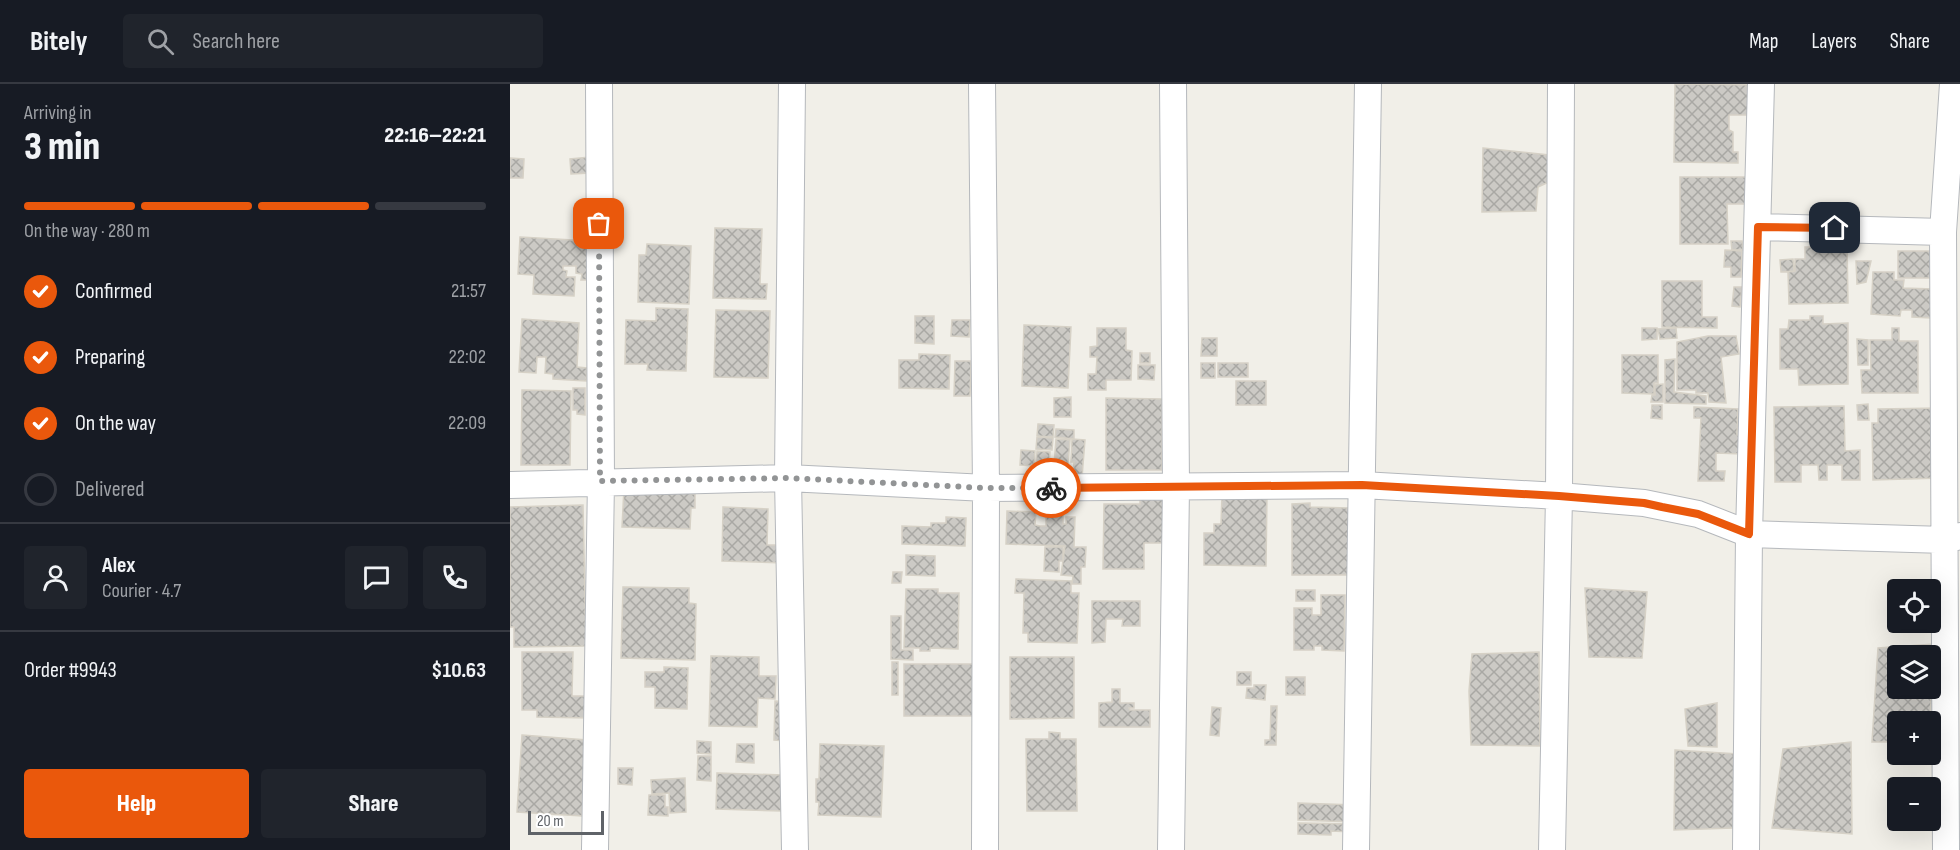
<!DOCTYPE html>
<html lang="en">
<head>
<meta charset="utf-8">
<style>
  body { margin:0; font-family:"Sofia Sans Condensed",sans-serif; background:#20242c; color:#f1f3f6; height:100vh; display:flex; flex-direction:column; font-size:22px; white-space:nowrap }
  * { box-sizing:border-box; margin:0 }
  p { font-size:20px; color:#9ea1a6 }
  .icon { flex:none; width:33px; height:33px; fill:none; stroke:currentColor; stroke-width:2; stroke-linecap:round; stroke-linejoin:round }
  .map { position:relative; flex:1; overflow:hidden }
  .details { display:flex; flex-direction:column; background:#171b24; width:510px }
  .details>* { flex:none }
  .fabs { position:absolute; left:1377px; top:495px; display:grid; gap:12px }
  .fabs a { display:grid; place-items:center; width:54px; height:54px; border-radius:6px; background:#171b24; box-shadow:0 6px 24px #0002; font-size:30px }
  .scale { position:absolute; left:18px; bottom:15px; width:76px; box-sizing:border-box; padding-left:6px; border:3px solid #5f6368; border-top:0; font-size:16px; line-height:21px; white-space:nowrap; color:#5f6368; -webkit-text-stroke:4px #fff; paint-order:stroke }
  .pin { position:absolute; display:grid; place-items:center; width:51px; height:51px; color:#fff; margin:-26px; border-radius:12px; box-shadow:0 3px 9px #0006 }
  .courier { position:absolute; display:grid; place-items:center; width:60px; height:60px; margin:-30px; border:4px solid #ea580c; border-radius:50%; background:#fff; color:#222; box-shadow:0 2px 8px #0007 }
  .overview em { font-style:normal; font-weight:800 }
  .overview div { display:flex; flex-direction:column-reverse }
  .overview { display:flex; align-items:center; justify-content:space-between; height:102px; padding:0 24px }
  h1 { font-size:39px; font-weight:800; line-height:45px }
  .bar { display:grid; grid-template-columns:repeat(4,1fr); gap:9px 6px; align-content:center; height:72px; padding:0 24px }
  .bar i { height:8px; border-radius:4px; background:#363941 }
  .bar .active { background:#ea580c }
  .bar p { grid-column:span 4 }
  .line { display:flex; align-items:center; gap:15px; padding:0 24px; border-top:2px solid #363941 }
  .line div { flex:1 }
  .round { display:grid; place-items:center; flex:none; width:63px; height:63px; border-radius:6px; background:#20242c }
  ol { padding:0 24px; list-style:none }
  li { display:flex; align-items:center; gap:18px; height:66px }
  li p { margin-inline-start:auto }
  li .icon { padding:6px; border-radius:50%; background:#ea580c; color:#fff; stroke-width:4 }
  li:last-child { color:#9ea1a6 }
  li i { width:33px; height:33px; border:3px solid #363941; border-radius:50% }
  .action { display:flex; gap:12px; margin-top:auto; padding:12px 24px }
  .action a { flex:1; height:69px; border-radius:6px; background:#ea580c; color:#fff; font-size:24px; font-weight:800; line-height:69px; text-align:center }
  .action a+a { background:#20242c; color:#f1f3f6 }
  header { display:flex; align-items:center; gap:36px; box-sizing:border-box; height:84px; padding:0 30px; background:#171b24; border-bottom:2px solid #363941 }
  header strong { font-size:28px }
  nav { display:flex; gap:33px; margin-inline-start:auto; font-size:21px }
  .search { width:420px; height:54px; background:#20242c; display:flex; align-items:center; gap:15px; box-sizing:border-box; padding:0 21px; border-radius:6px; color:#9ea1a6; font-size:22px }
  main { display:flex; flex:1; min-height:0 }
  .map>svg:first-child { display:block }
  .building { fill:url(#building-cross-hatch); stroke:#d6d1c6; stroke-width:1.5; fill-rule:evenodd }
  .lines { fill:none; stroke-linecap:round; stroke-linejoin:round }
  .minor-casing { stroke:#b5b8bc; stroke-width:28 }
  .minor { stroke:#fff; stroke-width:26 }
  .done { stroke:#929495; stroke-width:6; stroke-dasharray:0 10.8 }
  .route { stroke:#ea580c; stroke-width:8 }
</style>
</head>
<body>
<header>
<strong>Bitely</strong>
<div class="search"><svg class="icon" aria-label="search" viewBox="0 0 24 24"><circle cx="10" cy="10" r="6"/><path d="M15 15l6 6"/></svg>Search here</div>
<nav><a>Map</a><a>Layers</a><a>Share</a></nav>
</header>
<main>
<section class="details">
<div class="overview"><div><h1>3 min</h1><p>Arriving in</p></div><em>22:16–22:21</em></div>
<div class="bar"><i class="active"></i><i class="active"></i><i class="active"></i><i></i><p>On the way · 280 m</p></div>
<ol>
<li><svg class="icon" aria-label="check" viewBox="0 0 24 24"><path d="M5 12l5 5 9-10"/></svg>Confirmed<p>21:57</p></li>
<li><svg class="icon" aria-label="check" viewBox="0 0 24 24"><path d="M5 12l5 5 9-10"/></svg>Preparing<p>22:02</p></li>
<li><svg class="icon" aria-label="check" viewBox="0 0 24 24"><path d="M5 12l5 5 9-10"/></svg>On the way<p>22:09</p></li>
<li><i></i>Delivered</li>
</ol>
<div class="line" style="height:108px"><a class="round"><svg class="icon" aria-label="person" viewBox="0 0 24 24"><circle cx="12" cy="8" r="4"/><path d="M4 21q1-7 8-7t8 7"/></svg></a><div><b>Alex</b><p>Courier · 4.7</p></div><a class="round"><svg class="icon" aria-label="chat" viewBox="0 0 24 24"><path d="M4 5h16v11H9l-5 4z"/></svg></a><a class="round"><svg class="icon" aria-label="phone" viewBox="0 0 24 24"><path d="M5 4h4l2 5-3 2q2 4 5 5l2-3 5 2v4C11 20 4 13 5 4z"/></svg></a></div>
<div class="line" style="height:78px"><div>Order #9943</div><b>$10.63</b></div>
<div class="action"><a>Help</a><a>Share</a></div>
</section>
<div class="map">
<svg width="1450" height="766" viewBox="0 0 1450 766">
  <defs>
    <pattern id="building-cross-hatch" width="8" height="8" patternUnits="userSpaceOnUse" patternTransform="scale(1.5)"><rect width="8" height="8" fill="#cccac5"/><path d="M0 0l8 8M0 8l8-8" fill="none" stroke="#a9a8a4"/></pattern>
  </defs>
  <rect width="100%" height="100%" fill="#f1efe8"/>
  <path class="building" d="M1165,0L1245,1L1244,31H1219V46L1223,48V68H1228V79L1164,78Z
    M973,64L1039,71L1043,96L1028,103L1026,127L972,128Z
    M80,73L81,89L61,90L60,75Z
    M0,74L14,75L13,94H0Z
    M1170,93H1238V120H1217L1218,160H1170Z
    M205,144L252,145L250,200H257L256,215L203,214Z
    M10,153L80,157L81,196H71L72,190L66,189V182H53V186L57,187L56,193H65L64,212L23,210L24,191L8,190Z
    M1315,153H1325V158H1337L1338,219L1279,220L1278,188L1285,187V175H1295V163H1316Z
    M1221,157H1232L1233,166H1222Z
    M137,160L181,162L179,220L128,218L129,171H136Z
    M1215,166L1232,167L1231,193H1221V183H1214Z
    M1388,167H1425V194H1388Z
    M1283,175L1284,187L1271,188L1270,176Z
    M1346,177H1361L1356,198L1347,200Z
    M1363,188H1384V196H1394L1393,204L1423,205L1421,234L1402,233V226H1391L1390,232L1361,230Z
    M1152,197H1192V233H1207V244L1152,243Z
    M1224,203H1232L1230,223L1222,222Z
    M146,224L178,225L176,287L137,286L138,280H115L116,236L146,237Z
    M206,226L260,227L258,294L204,293Z
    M405,232H424V260L405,259Z
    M1300,232H1313V240L1338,239V300L1289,301L1288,285H1270V245H1278L1279,236H1300Z
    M12,235L69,239L67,283L77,284L76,297L43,295V290L35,289L36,273H27L26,289L9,288Z
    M442,236H460L459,253L441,252Z
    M514,241L561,243L558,304L512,302Z
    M587,244H616V266L622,267L621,296H596V306H578V290H586L587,273H580V263L587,262Z
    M1132,244H1147V255L1132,256Z
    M1166,244L1167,254L1150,255L1148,245Z
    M1382,244H1389V257H1408V309H1352L1351,286H1361L1360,256H1382Z
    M1198,252H1226L1229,270L1211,273L1216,319L1199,318L1198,309H1186V306H1167V258Z
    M692,254H707V272H691Z
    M1347,255L1358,256V281H1348Z
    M630,269H640V279H630Z
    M409,270L440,271L439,305L389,304V276H409Z
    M1112,271H1148V299H1144V310L1112,309Z
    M1165,275L1164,308L1196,312V320L1155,319V276Z
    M445,277H461L460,312H444Z
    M691,279H705V294H691Z
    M708,279H738V293H708Z
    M628,281H645L644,296L628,295Z
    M726,297H756V321H726Z
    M1153,300V318H1141L1142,311H1145V301Z
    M63,304H75V331L67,330V326H63Z
    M12,306L61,307L60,381H11Z
    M561,313V333H544V314Z
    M596,314L652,315V386H596Z
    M1358,320L1359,336H1348L1347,321Z
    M1142,321H1152V335L1141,334Z
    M1334,322L1335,367L1350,366V396H1332V381H1317V396H1309L1308,381H1291V398H1265L1264,323Z
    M1184,323L1228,325L1227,351H1232V370L1206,369V387H1215L1214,397H1188L1191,334H1184Z
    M1430,324L1431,394L1363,396L1362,339H1368V325Z
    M528,340L544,341L543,353L527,352Z
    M546,345L564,346V355L545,353Z
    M527,353L543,354L542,366L526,365Z
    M546,355L560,356L558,381H544Z
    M562,355L575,356L572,393L563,392L564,378H561Z
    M511,366L525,367L524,382L510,381Z
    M527,367L540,368L539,381L526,380Z
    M114,404L181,406V410H185V424H181L180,445L112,443Z
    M712,410L757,411L756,482L694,481V449H704V440H711Z
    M630,413H660V459H634V485H593L594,420H630Z
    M800,419V423L840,424V491H782V420Z
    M73,421L76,562L4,563V543H0V423Z
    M213,423L258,425L257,461H274V479L212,477Z
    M497,427L526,428L525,441L530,442H536V429H553V440H556V433H565L564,463H576L575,483H571V500H562L563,492L551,491L555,462L496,460Z
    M436,433L456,434L455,462L392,460V442L421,443V439H436Z
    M535,463H553V477H549V488L534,487Z
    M396,471L425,472V492L396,491Z
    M383,488H392L391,499H382Z
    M506,495L561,497V509H569L567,559L518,558V549H513L514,509H505Z
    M113,503L179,504V519L186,520L185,576L111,574Z
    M1075,504L1137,508L1132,574L1079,573Z
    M396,505H428V509H449L448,565L420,564V567H410V564H394Z
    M786,506H805V517H786Z
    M811,511H835L834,567L812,566V562H804V566H784V524H802V531H811Z
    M582,517H630V542H612L613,535H596L595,558L582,559Z
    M381,532H391V566H403V576L381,575Z
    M1424,560L1420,638H1388V658H1362L1368,564ZM1388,572H1420V604H1388Z
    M12,568H63L62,612H80V634L27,633V626H12Z
    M1029,568L1030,662L961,661L959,607L962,570Z
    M201,572L249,573V592H266L265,615L248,614L247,643L199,642Z
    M500,573H564V634L500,635Z
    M382,578H388V611H382Z
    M394,580H465L470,632H394Z
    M154,583L178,584L177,625L145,624V603H135V588H154Z
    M727,588H741V601H727Z
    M776,593H795V611H776Z
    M744,601H756L755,616L736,614L737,604H744Z
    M602,605H610V619H624V624H619L620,626H640V643H589V619L602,618Z
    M265,617L277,618L276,657L264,656Z
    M1207,619V663L1178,662L1175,625Z
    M761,622H767L766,661H755V656H760Z
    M702,623L711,624L709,652L700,651Z
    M539,648L550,649V655H566L567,727H517L516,655H539Z
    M12,651L77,656L72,732L7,728Z
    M187,657L201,658V670L187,669Z
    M1341,658L1342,750L1262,744L1273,665Z
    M227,660H244V679L226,678Z
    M310,660L374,662L371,733L308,731L309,718H306V695H309Z
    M1165,666L1228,670L1223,744L1164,746Z
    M188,672H201V697L187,696Z
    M108,684H123L122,701L108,700Z
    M207,689L273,691L271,727L206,725Z
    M175,694L176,728L160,729L159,709L142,710L141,696Z
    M139,711H155V723H158V732L138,731Z
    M788,719L845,721L844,738L788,736Z
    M788,739L843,740V748L821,747V751L788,750Z"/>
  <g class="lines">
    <g class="minor-casing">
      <path id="minor" d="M282,0L278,394L285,766
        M472,0L476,404L475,766
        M1248,143L1433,148
        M0,401L278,394L476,404L852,401L1049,412L1134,419L1188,430L1239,450L1435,456L1450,452
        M85,766L91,397L89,0
        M661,766L666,403L663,0
        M846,766L858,0
        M1042,766L1049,412L1051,0
        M1236,766L1239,450L1251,0
        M1436,766L1433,148L1443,0"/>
    </g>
    <use href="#minor" class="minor"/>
  </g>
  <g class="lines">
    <path class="done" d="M89,140L90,397L278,394L476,404H541"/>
    <path class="route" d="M541,404L852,401L1049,412L1134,419L1152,423L1188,430L1239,450L1248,143L1325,144"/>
  </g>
</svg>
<div class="fabs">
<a><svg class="icon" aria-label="locate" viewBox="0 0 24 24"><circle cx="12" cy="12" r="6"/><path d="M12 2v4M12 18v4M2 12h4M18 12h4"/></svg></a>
<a><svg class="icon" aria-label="layers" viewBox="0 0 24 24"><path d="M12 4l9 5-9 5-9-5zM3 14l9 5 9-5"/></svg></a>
<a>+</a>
<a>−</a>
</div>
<div class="scale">20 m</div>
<div class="pin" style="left:89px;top:140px;background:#ea580c"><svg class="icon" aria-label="bag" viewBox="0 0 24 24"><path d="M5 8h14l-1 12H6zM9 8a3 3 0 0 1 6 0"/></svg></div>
<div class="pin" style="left:1325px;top:144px;background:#1f2937"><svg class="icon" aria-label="home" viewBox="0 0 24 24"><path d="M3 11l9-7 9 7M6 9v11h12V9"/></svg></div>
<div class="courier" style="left:541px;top:404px"><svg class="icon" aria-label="bike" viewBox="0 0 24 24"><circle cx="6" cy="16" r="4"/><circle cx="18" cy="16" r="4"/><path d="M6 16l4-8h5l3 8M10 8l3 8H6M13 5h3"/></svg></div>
</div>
</main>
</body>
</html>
